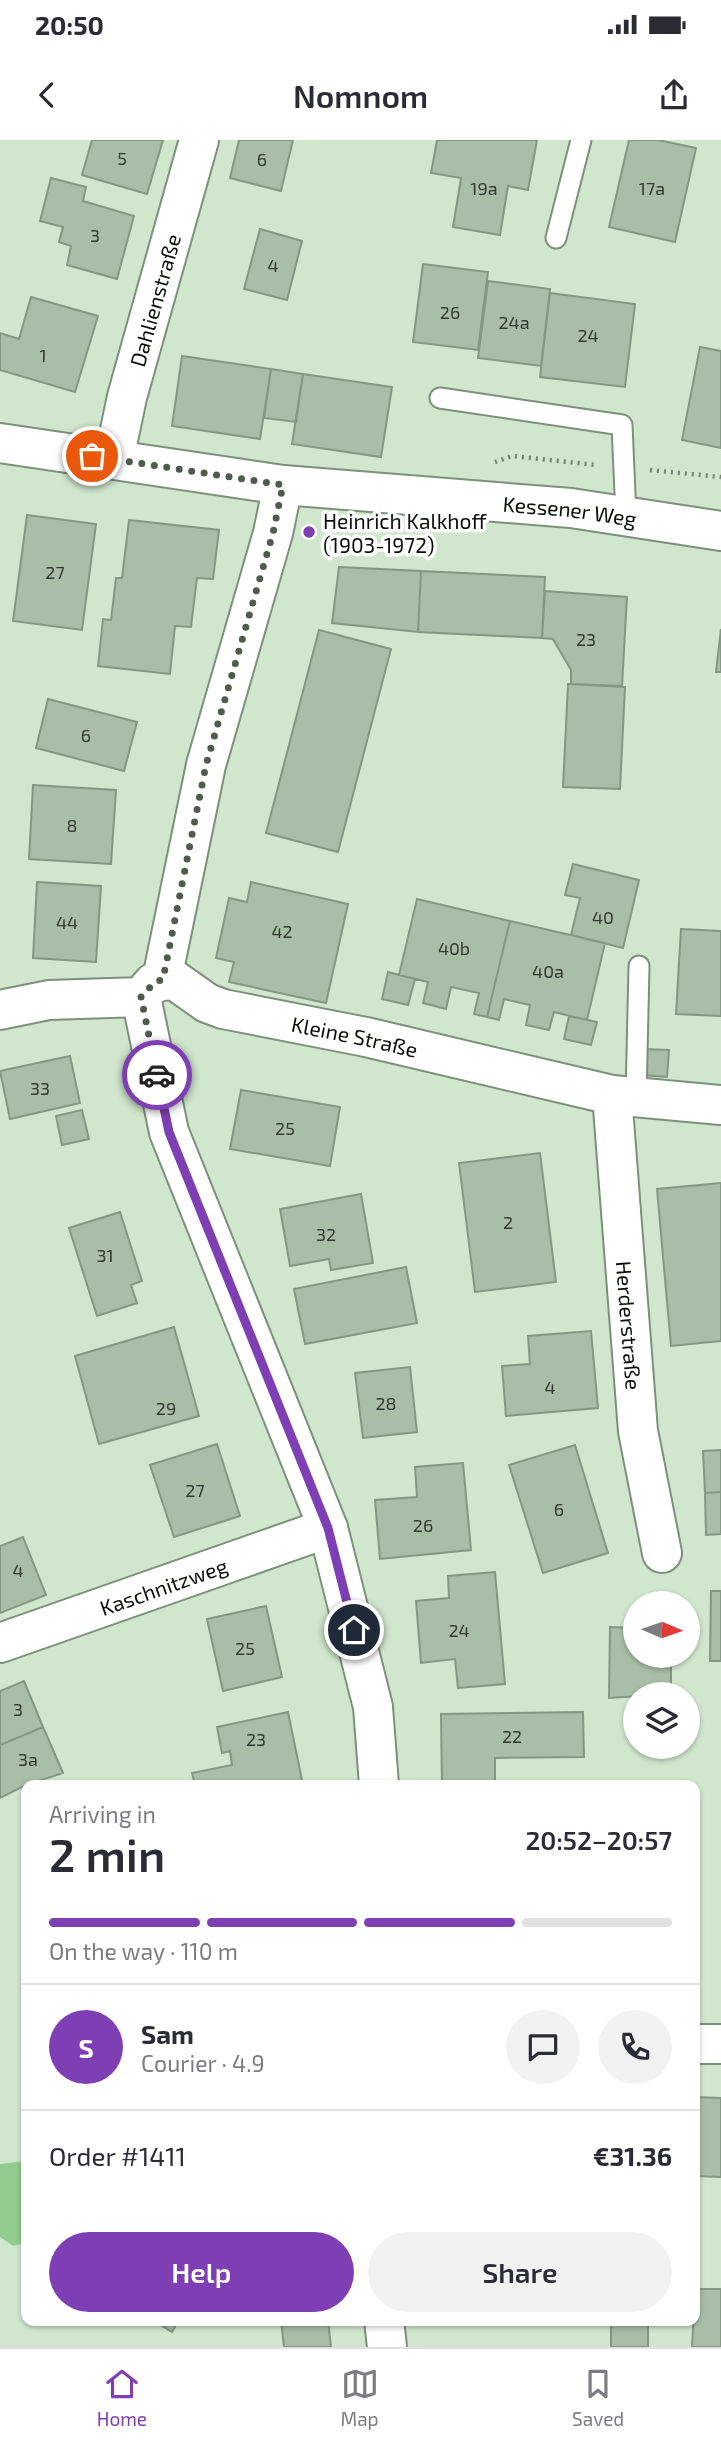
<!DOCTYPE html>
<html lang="en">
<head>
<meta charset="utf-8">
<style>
  body { margin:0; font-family:"Exo 2",sans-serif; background:#f2f2f3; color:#2b2b33; height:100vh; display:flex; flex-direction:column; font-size:26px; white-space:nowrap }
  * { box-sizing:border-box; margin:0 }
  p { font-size:23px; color:#7c7c81 }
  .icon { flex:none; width:38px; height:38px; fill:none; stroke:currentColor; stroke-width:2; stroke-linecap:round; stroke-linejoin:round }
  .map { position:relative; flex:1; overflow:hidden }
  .drawer { position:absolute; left:21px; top:1640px; width:679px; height:546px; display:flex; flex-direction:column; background:#fff; border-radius:14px; box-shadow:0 2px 5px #0004 }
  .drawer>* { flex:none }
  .needle { width:46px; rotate:92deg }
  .controls { position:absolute; left:623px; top:1451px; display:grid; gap:14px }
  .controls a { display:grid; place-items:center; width:77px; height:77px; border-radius:50%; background:#fff; box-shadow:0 2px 5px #0004; font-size:35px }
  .pin { position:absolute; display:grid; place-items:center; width:60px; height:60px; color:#fff; margin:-30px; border:4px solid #fff; border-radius:50%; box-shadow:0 2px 7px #0007 }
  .courier { position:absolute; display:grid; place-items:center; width:70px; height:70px; margin:-35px; border:5px solid #7f3fb4; border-radius:50%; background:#fff; color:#222; box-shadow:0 2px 9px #0007 }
  .head em { font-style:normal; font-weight:600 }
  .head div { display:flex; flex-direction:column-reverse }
  .head { display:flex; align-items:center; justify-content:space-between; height:119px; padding:0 28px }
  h1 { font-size:46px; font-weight:600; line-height:52px }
  .bar { display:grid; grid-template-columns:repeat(4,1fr); gap:10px 7px; align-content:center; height:84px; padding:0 28px }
  .bar i { height:9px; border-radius:5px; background:#e1e1e2 }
  .bar .active { background:#7f3fb4 }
  .bar p { grid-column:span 4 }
  .line { display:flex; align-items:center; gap:18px; padding:0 28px; border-top:2px solid #e1e1e2 }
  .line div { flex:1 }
  .round { display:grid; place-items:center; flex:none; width:74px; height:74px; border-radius:37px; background:#f2f2f3 }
  .cta { display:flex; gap:14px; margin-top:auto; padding:14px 28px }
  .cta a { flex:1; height:80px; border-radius:42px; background:#7f3fb4; color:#fff; font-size:28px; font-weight:600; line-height:80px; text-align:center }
  .cta a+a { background:#f2f2f3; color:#2b2b33 }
  .status { display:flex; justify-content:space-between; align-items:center; height:49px; padding:0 35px; background:#fff; direction:ltr }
  .status svg { height:19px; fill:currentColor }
  header { display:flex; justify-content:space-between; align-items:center; height:91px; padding:0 28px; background:#fff; font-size:32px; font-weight:600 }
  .dock { display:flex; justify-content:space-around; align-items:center; height:98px; border-top:2px solid #e1e1e2; background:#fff; font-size:19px; color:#7c7c81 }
  .dock a { display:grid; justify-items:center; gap:4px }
  .dock .active { color:#7f3fb4 }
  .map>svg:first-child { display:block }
  .water { fill:#93cc8f }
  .building { fill:#a8bea6; stroke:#839881; stroke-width:2 }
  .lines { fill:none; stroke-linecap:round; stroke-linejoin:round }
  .service-casing { stroke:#7c917a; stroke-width:23 }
  .minor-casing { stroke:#7c917a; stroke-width:42 }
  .tertiary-casing { stroke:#7c917a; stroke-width:42 }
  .path { stroke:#728271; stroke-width:4.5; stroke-dasharray:2 5; stroke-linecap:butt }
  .service { stroke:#fff; stroke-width:19 }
  .minor { stroke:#fff; stroke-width:38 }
  .tertiary { stroke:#fff; stroke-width:38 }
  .done { stroke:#4e5b4d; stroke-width:7; stroke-dasharray:0 12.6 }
  .route { stroke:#7f3fb4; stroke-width:9 }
  .poi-dot { fill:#7f3fb4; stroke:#fff; stroke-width:2.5 }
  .labels { text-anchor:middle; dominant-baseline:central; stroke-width:7; stroke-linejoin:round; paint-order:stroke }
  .number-label { font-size:18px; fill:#303c30 }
  .street-label { font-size:21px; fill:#081008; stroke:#fff }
  .poi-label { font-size:21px; fill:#081008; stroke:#fff; text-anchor:start }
</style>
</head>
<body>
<div class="status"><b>20:50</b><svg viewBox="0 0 49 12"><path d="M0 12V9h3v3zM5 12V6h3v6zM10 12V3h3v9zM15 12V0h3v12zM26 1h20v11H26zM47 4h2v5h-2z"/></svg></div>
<header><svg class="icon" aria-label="back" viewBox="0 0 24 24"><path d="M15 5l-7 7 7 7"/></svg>Nomnom<svg class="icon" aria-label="share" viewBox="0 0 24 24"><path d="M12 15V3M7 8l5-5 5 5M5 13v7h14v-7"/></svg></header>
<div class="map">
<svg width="721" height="2207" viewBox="0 0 721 2207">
  <rect width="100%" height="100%" fill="#d0e6cd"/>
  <path class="water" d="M26,2021V2103L13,2106L0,2097V2024Z"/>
  <path class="building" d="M92,0H163L147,54L82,35Z
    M239,0H293L281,51L230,38Z
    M437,0H537L528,50L508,46L500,95L453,87L461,38L431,33Z
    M629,0H658L696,8L675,102L609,87Z
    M51,38L86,47L83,61L134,76L117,139L67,125L71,106L59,102L63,87L40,81Z
    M260,89L302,101L287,160L244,149Z
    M423,124L488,132L478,210L413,202Z
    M488,141L550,149L541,226L478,218Z
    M550,153L635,164L625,247L540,237Z
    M31,157L98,176L75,252L0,230V193L19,199Z
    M700,207L721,211V308L682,300Z
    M182,216L271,229L260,299L172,286Z
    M271,229L303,234L296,282L264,278Z
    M303,234L392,247L381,317L292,304Z
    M27,375L96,384L82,490L13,481Z
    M129,380L219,390L213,439L197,438L191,487L175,486L170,534L98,526L103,479L111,480L116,438H122Z
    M339,427L421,431L418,492L332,483Z
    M421,431L545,437L542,498L418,492Z
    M545,451L627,457L622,546L571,544V530L553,499L542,498Z
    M721,489V532H716Z
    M319,490L391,509L338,712L266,693Z
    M568,544L625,547L620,649L563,647Z
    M48,559L137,582L124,631L36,608Z
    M33,645L116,650L111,724L29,719Z
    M573,724L639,740L623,808L571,795L580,758L565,755Z
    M37,742L101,746L96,822L33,818Z
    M251,742L348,764L326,863L229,842L234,822L216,818L229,758L247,762Z
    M417,759L510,781L487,877L474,874L479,853L451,847L446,869L423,863L428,842L399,835Z
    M510,781L605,803L587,880L554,872L549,890L526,885L530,865L504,859L499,880L487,877Z
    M681,789L721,791V876L676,874Z
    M388,832L415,839L408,865L382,859Z
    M569,876L597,882L591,905L564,899Z
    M643,909L669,910L667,937L641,935Z
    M70,916L80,963L10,979L0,931Z
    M241,950L340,967L330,1026L230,1009Z
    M82,970L89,999L62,1005L56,976Z
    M540,1013L556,1142L475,1152L459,1023Z
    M721,1043V1201L671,1206L657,1049Z
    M361,1054L373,1123L331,1130L329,1119L290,1126L280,1069Z
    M120,1072L142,1141L131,1145L137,1163L97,1176L69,1088Z
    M406,1127L417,1183L305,1204L294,1149Z
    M174,1187L199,1276L99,1304L75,1216Z
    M591,1191L598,1268L506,1276L502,1226L530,1224L528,1196Z
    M410,1227L417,1292L363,1298L355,1233Z
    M217,1304L240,1376L174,1397L150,1325Z
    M575,1305L608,1413L543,1433L509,1325Z
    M721,1310V1352L705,1353L703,1311Z
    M463,1323L471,1410L380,1419L375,1360L417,1357L415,1327Z
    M721,1352V1394L706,1395L705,1353Z
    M23,1397L46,1455L0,1473V1406Z
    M495,1432L505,1544L458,1548L455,1519L421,1523L416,1461L449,1458L448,1436Z
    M711,1451H721V1521H710Z
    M266,1466L282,1537L223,1551L207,1479Z
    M610,1487L635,1488V1516H671V1554L609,1558Z
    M24,1541L43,1587L0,1605V1551Z
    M288,1572L303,1645H195L192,1633L232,1625L230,1611L222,1613L217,1587Z
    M583,1572L584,1617L495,1618V1645H442L441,1574Z
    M43,1587L63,1633L26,1645L0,1658V1605Z
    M23,1717H26V1783Z
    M695,1957L721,1958V2037L695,2036Z
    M695,2149H721V2207H692Z
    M153,2180H179L172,2192Z
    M281,2180H328L331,2207H284Z
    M611,2180H648V2207H611Z"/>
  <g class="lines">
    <g class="service-casing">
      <path id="service" d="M556,98L581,0
        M440,258L622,285L626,376
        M636,957L639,826"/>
    </g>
    <g class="minor-casing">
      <g id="minor">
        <path id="s1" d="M114,319L127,257L199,0"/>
        <path d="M162,839L206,625L273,393L283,345"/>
        <path d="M141,857L169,992L328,1388L373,1567L379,1645"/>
        <path id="s2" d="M0,870L49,860L141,857L153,843L173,839L207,863L223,869L366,897L612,955L721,965"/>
        <path id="s3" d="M612,955L638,1291L662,1413"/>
        <path id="s4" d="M0,1503L328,1388"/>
        <path d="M695,1904H721"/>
        <path d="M384,2180L387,2207"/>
      </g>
    </g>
    <g class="tertiary-casing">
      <g id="tertiary">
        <path id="s5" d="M0,303L283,345L571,368L721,391"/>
      </g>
    </g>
    <path class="path" d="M495,322L512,316L596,325
      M650,330L721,337"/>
    <use href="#service" class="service"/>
    <use href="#minor" class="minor"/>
    <use href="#tertiary" class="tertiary"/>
  </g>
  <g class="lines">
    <path class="done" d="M92,316L283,345L273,393L206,625L163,839L153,844L141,857L157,935"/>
    <path class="route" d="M157,935L169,992L328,1388L354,1490"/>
  </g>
  <circle class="poi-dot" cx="309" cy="392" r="7"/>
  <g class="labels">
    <g class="number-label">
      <text x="122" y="18">5</text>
      <text x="262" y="19">6</text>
      <text x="484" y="48">19a</text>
      <text x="652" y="48">17a</text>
      <text x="95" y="95">3</text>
      <text x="273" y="125">4</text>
      <text x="450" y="172">26</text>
      <text x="514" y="182">24a</text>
      <text x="588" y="195">24</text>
      <text x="43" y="215">1</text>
      <text x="55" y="432">27</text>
      <text x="586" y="499">23</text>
      <text x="86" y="595">6</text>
      <text x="72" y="685">8</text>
      <text x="603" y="777">40</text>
      <text x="67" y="782">44</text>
      <text x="282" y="791">42</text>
      <text x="454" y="808">40b</text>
      <text x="548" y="831">40a</text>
      <text x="40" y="948">33</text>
      <text x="285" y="988">25</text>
      <text x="508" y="1082">2</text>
      <text x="326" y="1094">32</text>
      <text x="105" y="1115">31</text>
      <text x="550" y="1247">4</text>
      <text x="386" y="1263">28</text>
      <text x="166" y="1268">29</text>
      <text x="195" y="1350">27</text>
      <text x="559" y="1369">6</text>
      <text x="423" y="1385">26</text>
      <text x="18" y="1430">4</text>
      <text x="459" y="1490">24</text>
      <text x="245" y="1508">25</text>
      <text x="18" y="1569">3</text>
      <text x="512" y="1596">22</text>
      <text x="256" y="1599">23</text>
      <text x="28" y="1619">3a</text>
    </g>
    <g class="street-label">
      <text stroke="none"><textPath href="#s1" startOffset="164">Dahlienstraße</textPath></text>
      <text stroke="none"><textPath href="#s5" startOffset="574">Kessener Weg</textPath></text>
      <text stroke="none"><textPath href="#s2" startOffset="374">Kleine Straße</textPath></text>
      <text stroke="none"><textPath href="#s3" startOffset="231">Herderstraße</textPath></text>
      <text stroke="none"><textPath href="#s4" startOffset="173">Kaschnitzweg</textPath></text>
    </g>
    <g class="poi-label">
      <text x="323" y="380">Heinrich Kalkhoff<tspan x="323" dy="24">(1903-1972)</tspan></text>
    </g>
  </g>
</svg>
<div class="controls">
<a><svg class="needle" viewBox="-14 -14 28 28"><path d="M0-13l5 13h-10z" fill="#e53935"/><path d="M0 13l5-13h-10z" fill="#7c7c81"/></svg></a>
<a><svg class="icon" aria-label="layers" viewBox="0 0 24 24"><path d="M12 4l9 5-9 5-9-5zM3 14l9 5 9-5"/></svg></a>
</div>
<div class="pin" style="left:92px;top:316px;background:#ea580c"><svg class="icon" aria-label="bag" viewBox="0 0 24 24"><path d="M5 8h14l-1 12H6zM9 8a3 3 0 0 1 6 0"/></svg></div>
<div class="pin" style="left:354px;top:1490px;background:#1f2937"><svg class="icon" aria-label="home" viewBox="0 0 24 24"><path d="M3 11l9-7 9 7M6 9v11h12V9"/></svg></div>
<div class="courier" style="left:157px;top:935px"><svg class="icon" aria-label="car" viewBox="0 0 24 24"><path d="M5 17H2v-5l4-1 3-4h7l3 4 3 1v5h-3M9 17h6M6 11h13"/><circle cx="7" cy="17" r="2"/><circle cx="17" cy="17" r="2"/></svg></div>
<section class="drawer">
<div class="head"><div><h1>2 min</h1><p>Arriving in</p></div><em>20:52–20:57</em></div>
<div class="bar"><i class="active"></i><i class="active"></i><i class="active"></i><i></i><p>On the way · 110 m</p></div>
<div class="line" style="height:126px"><b class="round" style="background:#7f3fb4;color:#fff">S</b><div><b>Sam</b><p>Courier · 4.9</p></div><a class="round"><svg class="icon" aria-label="chat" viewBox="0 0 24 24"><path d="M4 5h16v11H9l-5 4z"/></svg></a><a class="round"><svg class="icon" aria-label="phone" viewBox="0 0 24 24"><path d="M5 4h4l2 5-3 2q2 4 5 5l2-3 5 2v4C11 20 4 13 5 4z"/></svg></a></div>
<div class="line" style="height:91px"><div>Order #1411</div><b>€31.36</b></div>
<div class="cta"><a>Help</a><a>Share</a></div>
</section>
</div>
<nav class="dock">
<a class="active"><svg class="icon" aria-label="home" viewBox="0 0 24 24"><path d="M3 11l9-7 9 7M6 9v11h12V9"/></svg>Home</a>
<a><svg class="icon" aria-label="map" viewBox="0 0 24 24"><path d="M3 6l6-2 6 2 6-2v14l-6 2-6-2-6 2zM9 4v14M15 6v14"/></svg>Map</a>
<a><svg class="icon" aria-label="saved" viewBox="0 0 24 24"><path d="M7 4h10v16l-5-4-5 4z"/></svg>Saved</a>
</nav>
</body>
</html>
